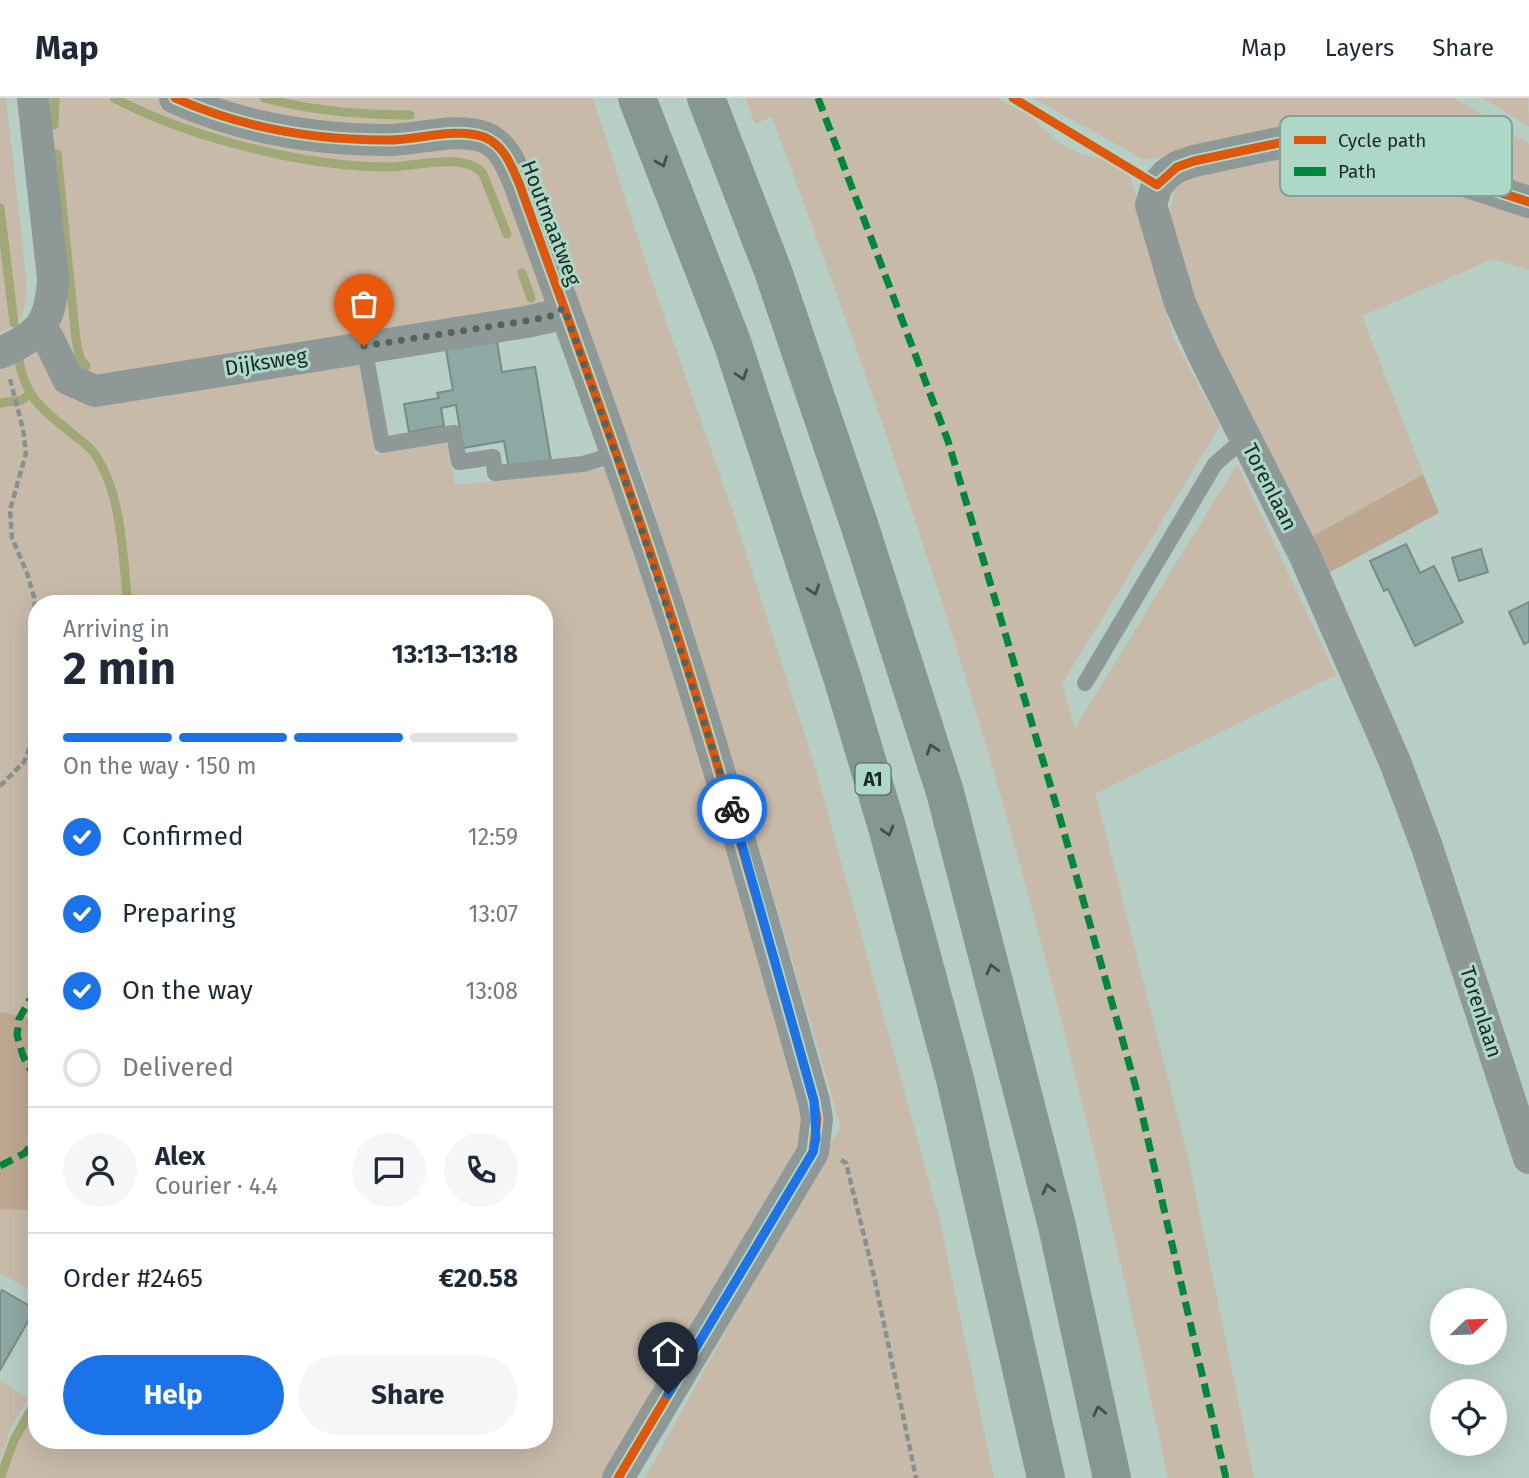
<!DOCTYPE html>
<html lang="en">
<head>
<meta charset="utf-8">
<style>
  body { margin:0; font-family:"Fira Sans",sans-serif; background:#f6f6f7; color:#1f2937; height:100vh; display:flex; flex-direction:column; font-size:26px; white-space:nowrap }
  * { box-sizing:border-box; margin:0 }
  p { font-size:23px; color:#747a83 }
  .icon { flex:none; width:38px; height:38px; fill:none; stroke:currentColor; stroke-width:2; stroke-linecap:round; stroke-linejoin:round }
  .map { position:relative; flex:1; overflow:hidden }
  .details { position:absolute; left:28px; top:497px; width:525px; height:854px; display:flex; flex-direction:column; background:#fff; border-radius:28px; box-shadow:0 7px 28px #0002 }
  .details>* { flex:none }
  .needle { width:46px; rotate:67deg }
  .buttons { position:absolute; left:1430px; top:1190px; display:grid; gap:14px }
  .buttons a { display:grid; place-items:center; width:77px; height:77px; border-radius:50%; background:#fff; box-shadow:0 7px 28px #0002; font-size:35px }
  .pin { position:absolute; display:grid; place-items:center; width:60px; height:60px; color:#fff; margin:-72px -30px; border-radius:50% 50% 50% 0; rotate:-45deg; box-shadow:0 0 7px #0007 }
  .pin .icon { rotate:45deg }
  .courier { position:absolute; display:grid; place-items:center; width:70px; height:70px; margin:-35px; border:5px solid #1a73e8; border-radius:50%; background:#fff; color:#222; box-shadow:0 2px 9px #0007 }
  .headline em { font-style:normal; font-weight:700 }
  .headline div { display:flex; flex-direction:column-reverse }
  .headline { display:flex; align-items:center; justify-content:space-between; height:119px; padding:0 35px }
  h1 { font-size:46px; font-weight:700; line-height:52px }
  .bar { display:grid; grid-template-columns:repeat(4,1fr); gap:10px 7px; align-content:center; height:84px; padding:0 35px }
  .bar i { height:9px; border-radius:5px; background:#e0e1e3 }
  .bar .selected { background:#1a73e8 }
  .bar p { grid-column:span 4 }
  .line { display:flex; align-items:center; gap:18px; padding:0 35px; border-top:2px solid #e0e1e3 }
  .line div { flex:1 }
  .round { display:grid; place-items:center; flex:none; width:74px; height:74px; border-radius:37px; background:#f6f6f7 }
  ol { padding:0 35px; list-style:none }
  li { display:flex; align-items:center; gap:21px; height:77px }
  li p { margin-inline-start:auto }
  li .icon { padding:7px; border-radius:50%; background:#1a73e8; color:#fff; stroke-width:4 }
  li:last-child { color:#747a83 }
  li i { width:38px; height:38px; border:4px solid #e0e1e3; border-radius:50% }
  .primary-button { display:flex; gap:14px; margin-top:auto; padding:14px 35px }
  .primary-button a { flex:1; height:80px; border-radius:42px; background:#1a73e8; color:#fff; font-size:28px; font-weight:700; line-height:80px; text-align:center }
  .primary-button a+a { background:#f6f6f7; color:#1f2937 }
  header { display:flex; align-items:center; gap:42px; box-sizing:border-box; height:98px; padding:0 35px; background:#fff; border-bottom:2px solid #e0e1e3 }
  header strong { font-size:33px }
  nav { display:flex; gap:38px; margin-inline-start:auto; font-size:24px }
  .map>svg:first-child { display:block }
  .green { fill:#c7baa9 }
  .forest { fill:#bea790 }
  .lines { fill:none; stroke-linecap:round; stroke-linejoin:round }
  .stream { stroke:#a0a877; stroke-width:9 }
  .building { fill:#8da9a4; stroke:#788b87; stroke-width:2 }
  .path { stroke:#85928f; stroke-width:4.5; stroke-dasharray:7 3.5; stroke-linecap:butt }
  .service { stroke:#8d9897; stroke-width:16 }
  .minor { stroke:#8d9897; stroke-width:32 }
  .motorway { stroke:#869693; stroke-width:38 }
  .quiet { stroke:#00873e; stroke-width:7; stroke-dasharray:14 7; stroke-linecap:butt }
  .cycleway-casing { stroke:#add8c7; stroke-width:13 }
  .cycleway { stroke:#de570d; stroke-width:9 }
  .oneway { stroke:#40504c }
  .done { stroke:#51645d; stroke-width:7; stroke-dasharray:0 12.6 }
  .route { stroke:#1a73e8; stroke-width:9 }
  .labels { text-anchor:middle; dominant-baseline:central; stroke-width:6; stroke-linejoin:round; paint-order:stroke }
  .shield { fill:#add8c7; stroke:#465f56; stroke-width:2 }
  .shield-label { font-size:19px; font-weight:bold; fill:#1a2b25 }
  .street-label { font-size:21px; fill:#1a2b25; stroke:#add8c7 }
  .key { fill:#add8c7; stroke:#81a496; stroke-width:2 }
  .key-label { font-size:19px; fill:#1a2b25 }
</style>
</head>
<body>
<header>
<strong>Map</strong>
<nav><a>Map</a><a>Layers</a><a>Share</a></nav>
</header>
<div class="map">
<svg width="1529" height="1380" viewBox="0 0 1529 1380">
  <rect width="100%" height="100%" fill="#b7cec5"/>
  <path class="green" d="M0,0H6L27,188C23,216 27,222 0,235Z
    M41,0H154L217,25L477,50L497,66L550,200L541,207L355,244L375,357L447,344L455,387L612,370L806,1014L801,1051L608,1380H0L14,1342L37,1301V1342H544V506H37V921L0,914V266L50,242Z
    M208,0H593L650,177L734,417L816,672L940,1123L994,1380H645L826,1051L841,1029L741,688L643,378L514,49L319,26Z
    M745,0H998L1038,23L1040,28L1059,45L1083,57L1096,59L1122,72L1130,80L1145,125L1173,239L1220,328L1062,586L1075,630L1237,366L1336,577L1095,696L1105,732L1189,1063L1254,1380H1168C1118,1145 1062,912 996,681C931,457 853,237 772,19L755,26Z
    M1033,0H1455L1529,46V91L1290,30L1163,60L1143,61Z
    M1483,0H1528L1529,29Z
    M1292,53H1326L1529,116V172L1493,161L1362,218L1423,375L1304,443L1195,217L1169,113L1174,93L1181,85L1191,81Z
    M0,1111L27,1112L37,1117V1196L0,1175Z
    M0,1283L28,1300L11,1330L0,1362Z"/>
  <path class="forest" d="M1423,376L1439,415L1321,479L1304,443Z
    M0,914L37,921V1117L27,1112L0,1111Z"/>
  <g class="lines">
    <path class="stream" d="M114,0C190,40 305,69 391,69C416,68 466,54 483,76L507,136
      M264,0C312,13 361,17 410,17
      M54,27L55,0
      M57,56L76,242L80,261L86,268
      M0,110L14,225
      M522,175L531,200
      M18,256C23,299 43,312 74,337C81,343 89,348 94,355C123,397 122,457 128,506
      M0,305L22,302L31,295
      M0,1380L14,1342L37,1301"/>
  </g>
  <path class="building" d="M495,232L502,274L535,269L551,363L509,371L504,343L463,350L456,307L441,310L444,328L409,334L404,306L439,300L437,295L453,292L444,241Z
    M1406,446L1420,475L1434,468L1463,524L1415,548L1388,491L1384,493L1370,463Z
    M1481,451L1488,474L1459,483L1452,460Z
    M1529,504V544L1524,546L1509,514Z
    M2,1192L35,1211L0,1272V1196Z"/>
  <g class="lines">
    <path class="path" d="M10,281L23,331L26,355L10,412L12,440L27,475L34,499L37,532
      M0,688L24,664L30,649L31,614L37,587
      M841,1062L846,1065L874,1178L916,1380"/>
    <path class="service" d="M364,248L382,347L454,335L459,364L493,359L495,375L583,366L617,356
      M1085,585L1215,366L1245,340"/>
    <path class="minor" d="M175,0C242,30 316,42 388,42C418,42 456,29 484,39C504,47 511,67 519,85C569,224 621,363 667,505C720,669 767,836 814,1003L817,1021L813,1054L618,1380
      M1529,104L1349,45L1325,41L1293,42L1194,63L1177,69L1167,76L1157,87L1151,107L1180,205L1203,256L1305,458L1395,664L1427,749L1529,1060
      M41,230L49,242L68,281L95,293L526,224L549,219L564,210
      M0,255C40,237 51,225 53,180L33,0"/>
    <path class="motorway" d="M637,0L732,244L843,582L887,729L955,981L1046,1380
      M706,0L773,173L860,429L945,694L1057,1128L1112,1380"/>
    <path class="quiet" d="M818,0L948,343L1060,720L1136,990L1226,1380
      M30,649L37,657
      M0,1068L25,1055L36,1039L34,978L23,958L17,937L19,921L29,903L37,897"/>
    <g class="cycleway-casing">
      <path id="cycleway" d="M175,0C242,30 316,42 388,42C418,42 456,29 484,39C504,47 511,67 519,85C569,224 621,363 667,505C720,669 767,836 814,1003L817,1021L813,1054L618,1380
        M1013,0L1157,87L1177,69L1194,63L1293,42L1325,41L1349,45L1529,104"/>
    </g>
    <use href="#cycleway" class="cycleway"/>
  </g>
  <defs><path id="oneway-chevron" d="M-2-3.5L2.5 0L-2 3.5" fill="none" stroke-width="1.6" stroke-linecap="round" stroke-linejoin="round" transform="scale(1.75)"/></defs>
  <g class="oneway">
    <use href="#oneway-chevron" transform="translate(662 64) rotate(69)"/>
    <use href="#oneway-chevron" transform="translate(742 277) rotate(72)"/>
    <use href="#oneway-chevron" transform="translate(814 492) rotate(72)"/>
    <use href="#oneway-chevron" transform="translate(932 651) rotate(-108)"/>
    <use href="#oneway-chevron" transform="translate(888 733) rotate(74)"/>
    <use href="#oneway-chevron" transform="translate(992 871) rotate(-105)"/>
    <use href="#oneway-chevron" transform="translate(1048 1091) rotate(-104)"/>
    <use href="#oneway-chevron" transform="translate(1099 1313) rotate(-102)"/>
  </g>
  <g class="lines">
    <path class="done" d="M364,248L526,223L549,219L564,210L633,405L732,711"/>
    <path class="route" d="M668,1296L813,1054L816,1040L814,1003L732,711"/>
  </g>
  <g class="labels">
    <rect class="shield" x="855.5" y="665.5" width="35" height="31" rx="5"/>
    <g class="shield-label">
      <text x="873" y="681">A1</text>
    </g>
    <g class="street-label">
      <text transform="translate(551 125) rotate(69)">Houtmaatweg</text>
      <text transform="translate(266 264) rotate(-9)">Dijksweg</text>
      <text transform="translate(1270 389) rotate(63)">Torenlaan</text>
      <text transform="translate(1481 914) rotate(72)">Torenlaan</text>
    </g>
  </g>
  <rect x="1280" y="18" width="232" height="80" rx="10" class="key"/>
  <rect x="1294" y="38" width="32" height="8" fill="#de570d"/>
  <rect x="1294" y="69" width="32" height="9" fill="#00873e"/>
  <g class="key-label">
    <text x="1338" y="49">Cycle path</text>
    <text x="1338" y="80">Path</text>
  </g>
</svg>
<div class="buttons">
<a><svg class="needle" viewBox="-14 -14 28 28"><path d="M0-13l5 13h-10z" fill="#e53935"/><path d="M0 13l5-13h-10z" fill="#747a83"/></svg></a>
<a><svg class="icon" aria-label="locate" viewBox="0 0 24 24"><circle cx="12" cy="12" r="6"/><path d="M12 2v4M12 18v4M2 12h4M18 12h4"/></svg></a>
</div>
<div class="pin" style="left:364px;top:248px;background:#ea580c"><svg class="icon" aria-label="bag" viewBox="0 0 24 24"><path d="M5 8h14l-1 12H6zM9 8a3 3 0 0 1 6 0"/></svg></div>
<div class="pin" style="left:668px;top:1296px;background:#1f2937"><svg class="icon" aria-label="home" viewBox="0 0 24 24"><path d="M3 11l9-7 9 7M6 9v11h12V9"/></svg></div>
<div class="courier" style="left:732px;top:711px"><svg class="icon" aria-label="bike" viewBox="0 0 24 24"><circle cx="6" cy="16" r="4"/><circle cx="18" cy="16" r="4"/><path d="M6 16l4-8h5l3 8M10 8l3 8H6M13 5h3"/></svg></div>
<section class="details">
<div class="headline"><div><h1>2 min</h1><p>Arriving in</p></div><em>13:13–13:18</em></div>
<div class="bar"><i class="selected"></i><i class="selected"></i><i class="selected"></i><i></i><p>On the way · 150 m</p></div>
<ol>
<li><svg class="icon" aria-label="check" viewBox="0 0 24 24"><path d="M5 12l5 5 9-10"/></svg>Confirmed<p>12:59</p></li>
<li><svg class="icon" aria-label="check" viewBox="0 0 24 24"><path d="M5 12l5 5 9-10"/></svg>Preparing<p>13:07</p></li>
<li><svg class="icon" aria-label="check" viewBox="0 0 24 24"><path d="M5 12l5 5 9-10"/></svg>On the way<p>13:08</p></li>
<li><i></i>Delivered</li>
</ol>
<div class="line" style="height:126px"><a class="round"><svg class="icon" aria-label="person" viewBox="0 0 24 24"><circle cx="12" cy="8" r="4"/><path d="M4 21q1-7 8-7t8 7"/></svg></a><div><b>Alex</b><p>Courier · 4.4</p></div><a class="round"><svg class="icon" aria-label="chat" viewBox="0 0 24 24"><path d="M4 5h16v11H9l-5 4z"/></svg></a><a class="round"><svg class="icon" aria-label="phone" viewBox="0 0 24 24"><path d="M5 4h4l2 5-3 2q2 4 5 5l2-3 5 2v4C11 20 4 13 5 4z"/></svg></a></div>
<div class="line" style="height:91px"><div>Order #2465</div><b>€20.58</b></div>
<div class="primary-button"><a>Help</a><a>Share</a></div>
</section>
</div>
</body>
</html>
